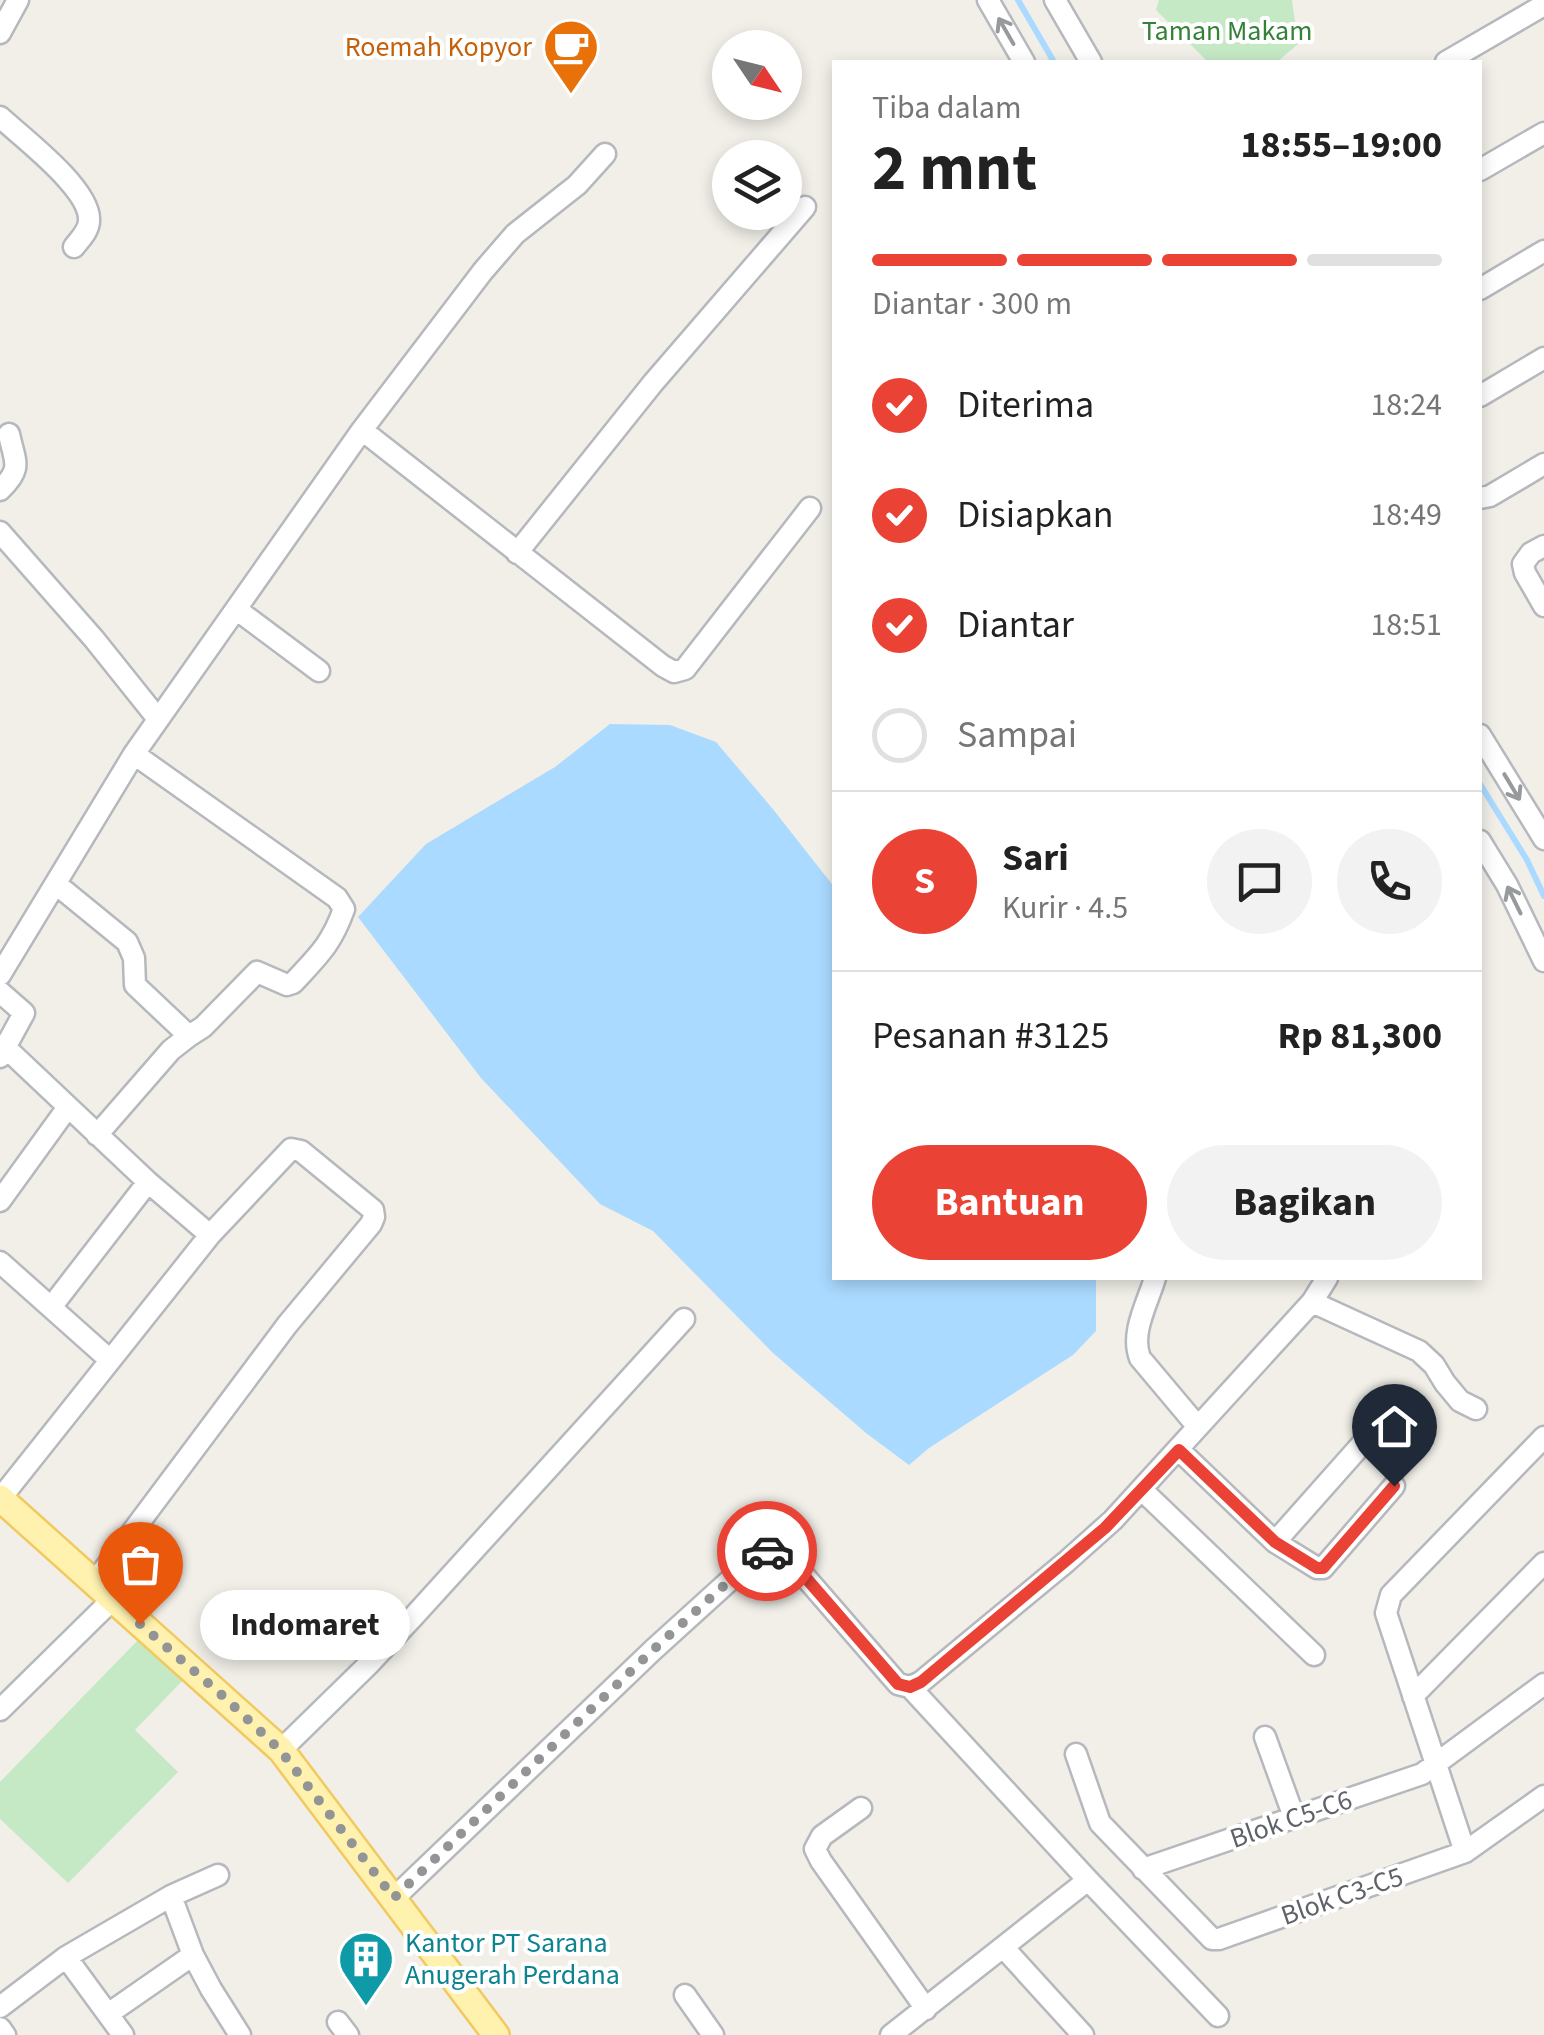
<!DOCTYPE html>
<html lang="id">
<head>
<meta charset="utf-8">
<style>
  body { margin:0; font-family:"Source Sans 3",sans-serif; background:#f2f2f2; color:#222; height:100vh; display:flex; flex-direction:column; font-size:38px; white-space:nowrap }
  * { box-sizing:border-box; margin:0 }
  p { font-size:32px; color:#767676 }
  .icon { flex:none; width:55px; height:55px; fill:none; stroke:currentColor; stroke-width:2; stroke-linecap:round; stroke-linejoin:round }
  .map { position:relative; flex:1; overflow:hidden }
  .side { position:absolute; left:832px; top:60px; width:650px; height:1220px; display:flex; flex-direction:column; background:#fff; border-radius:0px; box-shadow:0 5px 15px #0003 }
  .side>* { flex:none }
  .needle { width:65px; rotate:125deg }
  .controls { position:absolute; left:712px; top:30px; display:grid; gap:20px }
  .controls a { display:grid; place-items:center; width:90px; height:90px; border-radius:50%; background:#fff; box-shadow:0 5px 15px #0003; font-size:50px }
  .pin { position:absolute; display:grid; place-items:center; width:85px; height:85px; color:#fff; margin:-102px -42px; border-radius:50% 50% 50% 0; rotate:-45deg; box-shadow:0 0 10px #0007 }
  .pin .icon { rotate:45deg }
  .courier { position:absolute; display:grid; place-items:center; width:100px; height:100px; margin:-50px; border:8px solid #ea4335; border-radius:50%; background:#fff; color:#222; box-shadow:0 2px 12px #0007 }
  .bubble { position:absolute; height:70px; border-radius:35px; background:#fff; box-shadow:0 5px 15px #0003; font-size:32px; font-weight:700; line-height:70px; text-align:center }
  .summary em { font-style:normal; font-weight:700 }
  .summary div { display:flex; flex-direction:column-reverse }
  .summary { display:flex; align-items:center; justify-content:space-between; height:170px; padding:0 40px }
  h1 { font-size:65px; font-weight:700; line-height:75px }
  .bar { display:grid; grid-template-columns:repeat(4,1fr); gap:15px 10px; align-content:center; height:120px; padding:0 40px }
  .bar i { height:12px; border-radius:8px; background:#e0e0e0 }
  .bar .on { background:#ea4335 }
  .bar p { grid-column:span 4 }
  .line { display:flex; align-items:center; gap:25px; padding:0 40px; border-top:2px solid #e0e0e0 }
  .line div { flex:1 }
  .round { display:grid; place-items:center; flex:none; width:105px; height:105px; border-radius:52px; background:#f2f2f2 }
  ol { padding:0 40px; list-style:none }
  li { display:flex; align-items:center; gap:30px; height:110px }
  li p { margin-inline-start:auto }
  li .icon { padding:10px; border-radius:50%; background:#ea4335; color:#fff; stroke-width:4 }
  li:last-child { color:#767676 }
  li i { width:55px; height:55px; border:5px solid #e0e0e0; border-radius:50% }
  .button { display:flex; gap:20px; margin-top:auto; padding:20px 40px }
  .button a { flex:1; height:115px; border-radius:60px; background:#ea4335; color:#fff; font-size:40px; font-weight:700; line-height:115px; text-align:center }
  .button a+a { background:#f2f2f2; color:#222 }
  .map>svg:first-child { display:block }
  .green { fill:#c5e8c5 }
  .water { fill:#aadaff }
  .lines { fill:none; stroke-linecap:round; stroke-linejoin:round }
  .stream { stroke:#aadaff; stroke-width:6 }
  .minor-casing { stroke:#b5b8bc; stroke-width:25 }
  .major-casing { stroke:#f2c960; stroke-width:30 }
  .minor { stroke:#fff; stroke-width:20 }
  .major { stroke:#fff2af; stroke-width:25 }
  .oneway { stroke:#979a9d }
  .done { stroke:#929495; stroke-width:10; stroke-dasharray:0 18 }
  .route { stroke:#ea4335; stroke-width:12 }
  .labels { text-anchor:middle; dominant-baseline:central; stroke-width:8; stroke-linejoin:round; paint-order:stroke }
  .park-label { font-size:28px; fill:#348238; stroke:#fff }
  .food-label { font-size:28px; fill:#c56008; stroke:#fff; text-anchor:end }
  .street-label { font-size:28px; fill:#5f6368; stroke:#fff }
  .culture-label { font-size:28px; fill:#0d838f; stroke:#fff; text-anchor:start }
</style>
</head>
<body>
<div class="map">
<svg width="1544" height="2035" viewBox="0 0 1544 2035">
  <rect width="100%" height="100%" fill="#f1efe8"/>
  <path class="green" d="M1159,0H1292L1298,44L1277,62H1208L1156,10Z
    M140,1638L183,1680L135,1730L178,1772L68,1883L0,1819V1782Z"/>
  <path class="water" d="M610,724L670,725L716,742L772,808L835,888V1278H1096V1331L1073,1355L929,1448L909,1465L866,1433L773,1353L653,1231L600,1204L481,1078L358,917L426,844L555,767Z"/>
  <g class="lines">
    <path class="stream" d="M1018,0L1054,62
      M1480,784L1527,860L1544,896"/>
    <g class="minor-casing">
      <path id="minor" d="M988,0L1024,62
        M1055,0L1091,62
        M0,33L18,0
        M1446,62L1544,5
        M0,117C23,138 89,188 89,219C90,230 80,239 74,247
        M1480,170L1544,133
        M1480,289L1544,251
        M1480,396L1544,358
        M362,430L663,666L674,672L685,669L810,508
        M0,490C23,468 15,463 9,434
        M1480,498L1490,496L1544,464
        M0,532L94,639L158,719
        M1544,546L1531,553L1523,564L1525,573L1544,606
        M517,553L653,383L805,207
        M236,609L319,671
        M1480,735L1544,839
        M1480,841L1507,885L1544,961
        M56,884L127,942L134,958L135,985L189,1036
        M0,975L134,754L362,430L483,271L515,234L577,185L605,154
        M0,992L24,1013L0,1057
        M6,1048L148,1182L210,1235
        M97,1135L171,1050L189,1036L203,1027L257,972L287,985L293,983C318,956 331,945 344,909L337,898L134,754
        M0,1201L68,1107
        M0,1262L110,1360
        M1155,1278C1148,1302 1130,1333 1140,1358L1198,1427
        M1312,1302L1419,1351L1434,1365L1445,1383L1460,1401L1476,1409
        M52,1306L148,1182
        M1179,1450L1275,1542L1317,1568H1323L1394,1486
        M1142,1490L1314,1655
        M0,1499L210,1235L291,1149L301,1151L373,1210L374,1217L371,1224L287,1325L94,1583
        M1275,1542L1378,1426
        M910,1687L1088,1880L1218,2016
        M1413,1696L1544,1563
        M0,1710L112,1600
        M1265,1737L1294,1817
        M281,1750L370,1663L414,1616L684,1319
        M1076,1754L1100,1823L1212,1939H1219L1465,1852L1544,1796
        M861,1808L822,1836L815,1849L821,1861L926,2009
        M1465,1852L1386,1613L1391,1595L1544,1437
        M1143,1869L1422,1774L1544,1684
        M171,1896L193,1955L211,1989L240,2035
        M393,1899L653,1650L760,1553L777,1549L787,1556L898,1684L910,1687L921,1682L1066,1562L1113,1520L1312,1302L1327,1278
        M1003,1947L1088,1880
        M66,1957L123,2035
        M685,1995L713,2035
        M0,2007L66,1957L171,1896L218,1875
        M108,2014L193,1955
        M338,2022L348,2035
        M0,2028L5,2035
        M891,2035L1003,1947L1083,2035"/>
    </g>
    <g class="major-casing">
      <path id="major" d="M0,1498L281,1750L496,2035"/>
    </g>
    <use href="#minor" class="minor"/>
    <use href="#major" class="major"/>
  </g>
  <defs><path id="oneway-shaft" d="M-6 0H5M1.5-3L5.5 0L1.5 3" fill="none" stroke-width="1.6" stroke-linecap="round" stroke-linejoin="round" transform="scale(2.5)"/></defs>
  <g class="oneway">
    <use href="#oneway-shaft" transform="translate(1006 31) rotate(-120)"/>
    <use href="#oneway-shaft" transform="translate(1512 787) rotate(59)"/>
    <use href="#oneway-shaft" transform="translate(1514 900) rotate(-116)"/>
  </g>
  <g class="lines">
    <path class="done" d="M140,1624L224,1697L280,1750L394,1898L653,1650L760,1553L767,1551"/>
    <path class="route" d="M767,1551L777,1550L787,1556L898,1684L910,1687L921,1682L1105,1528L1179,1450L1275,1542L1317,1568H1323L1394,1486"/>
  </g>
  <defs>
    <g id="cafe-pin" transform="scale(2.875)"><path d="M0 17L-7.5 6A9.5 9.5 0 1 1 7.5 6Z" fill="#e8710a" stroke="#fff"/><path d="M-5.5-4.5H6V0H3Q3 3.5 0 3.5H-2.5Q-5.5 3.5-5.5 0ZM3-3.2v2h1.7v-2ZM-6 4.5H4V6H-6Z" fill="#fff"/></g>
    <g id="building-pin" transform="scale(2.875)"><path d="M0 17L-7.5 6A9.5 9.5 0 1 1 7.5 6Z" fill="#0f9aa8" stroke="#fff"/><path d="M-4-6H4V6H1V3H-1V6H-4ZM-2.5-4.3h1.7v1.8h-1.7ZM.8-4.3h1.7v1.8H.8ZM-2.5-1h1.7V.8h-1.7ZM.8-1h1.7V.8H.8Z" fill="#fff"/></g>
  </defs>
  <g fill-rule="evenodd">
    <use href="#cafe-pin" x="571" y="47"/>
    <use href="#building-pin" x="366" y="1959"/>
  </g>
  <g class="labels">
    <g class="park-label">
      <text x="1227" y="31">Taman Makam</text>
    </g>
    <g class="food-label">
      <text x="532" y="47">Roemah Kopyor</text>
    </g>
    <g class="street-label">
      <text transform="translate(1291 1819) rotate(-19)">Blok C5-C6</text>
      <text transform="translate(1342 1896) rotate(-19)">Blok C3-C5</text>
    </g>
    <g class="culture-label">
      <text x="405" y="1943">Kantor PT Sarana<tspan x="405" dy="32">Anugerah Perdana</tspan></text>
    </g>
  </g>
</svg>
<div class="controls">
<a><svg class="needle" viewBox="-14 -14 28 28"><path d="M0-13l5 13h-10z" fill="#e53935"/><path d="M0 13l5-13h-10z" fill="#767676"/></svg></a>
<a><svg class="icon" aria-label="layers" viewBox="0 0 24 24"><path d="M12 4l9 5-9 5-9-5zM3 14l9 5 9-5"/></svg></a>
</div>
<div class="pin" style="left:140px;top:1624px;background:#ea580c"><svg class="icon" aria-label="bag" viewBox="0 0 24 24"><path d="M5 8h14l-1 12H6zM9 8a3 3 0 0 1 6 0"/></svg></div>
<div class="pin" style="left:1394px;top:1486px;background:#1f2937"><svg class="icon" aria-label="home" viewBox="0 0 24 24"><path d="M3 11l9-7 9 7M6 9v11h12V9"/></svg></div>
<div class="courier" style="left:767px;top:1551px"><svg class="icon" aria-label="car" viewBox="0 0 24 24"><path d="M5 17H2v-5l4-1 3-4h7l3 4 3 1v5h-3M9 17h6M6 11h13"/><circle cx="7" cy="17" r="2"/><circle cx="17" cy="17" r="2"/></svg></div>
<div class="bubble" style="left:200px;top:1590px;width:210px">Indomaret</div>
<section class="side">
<div class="summary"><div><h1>2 mnt</h1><p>Tiba dalam</p></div><em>18:55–19:00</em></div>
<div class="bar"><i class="on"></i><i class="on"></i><i class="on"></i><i></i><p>Diantar · 300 m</p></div>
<ol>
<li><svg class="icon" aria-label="check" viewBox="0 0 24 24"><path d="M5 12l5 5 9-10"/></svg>Diterima<p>18:24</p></li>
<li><svg class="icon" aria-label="check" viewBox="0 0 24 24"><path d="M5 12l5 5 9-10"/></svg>Disiapkan<p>18:49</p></li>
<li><svg class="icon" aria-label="check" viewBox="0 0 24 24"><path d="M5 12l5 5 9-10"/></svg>Diantar<p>18:51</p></li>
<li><i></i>Sampai</li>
</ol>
<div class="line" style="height:180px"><b class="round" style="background:#ea4335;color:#fff">S</b><div><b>Sari</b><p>Kurir · 4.5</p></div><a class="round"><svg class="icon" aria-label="chat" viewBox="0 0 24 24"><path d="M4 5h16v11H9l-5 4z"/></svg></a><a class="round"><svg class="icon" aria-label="phone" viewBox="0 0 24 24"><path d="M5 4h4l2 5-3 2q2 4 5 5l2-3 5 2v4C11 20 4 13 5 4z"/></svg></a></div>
<div class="line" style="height:130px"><div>Pesanan #3125</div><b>Rp 81,300</b></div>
<div class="button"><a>Bantuan</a><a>Bagikan</a></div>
</section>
</div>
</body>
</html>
